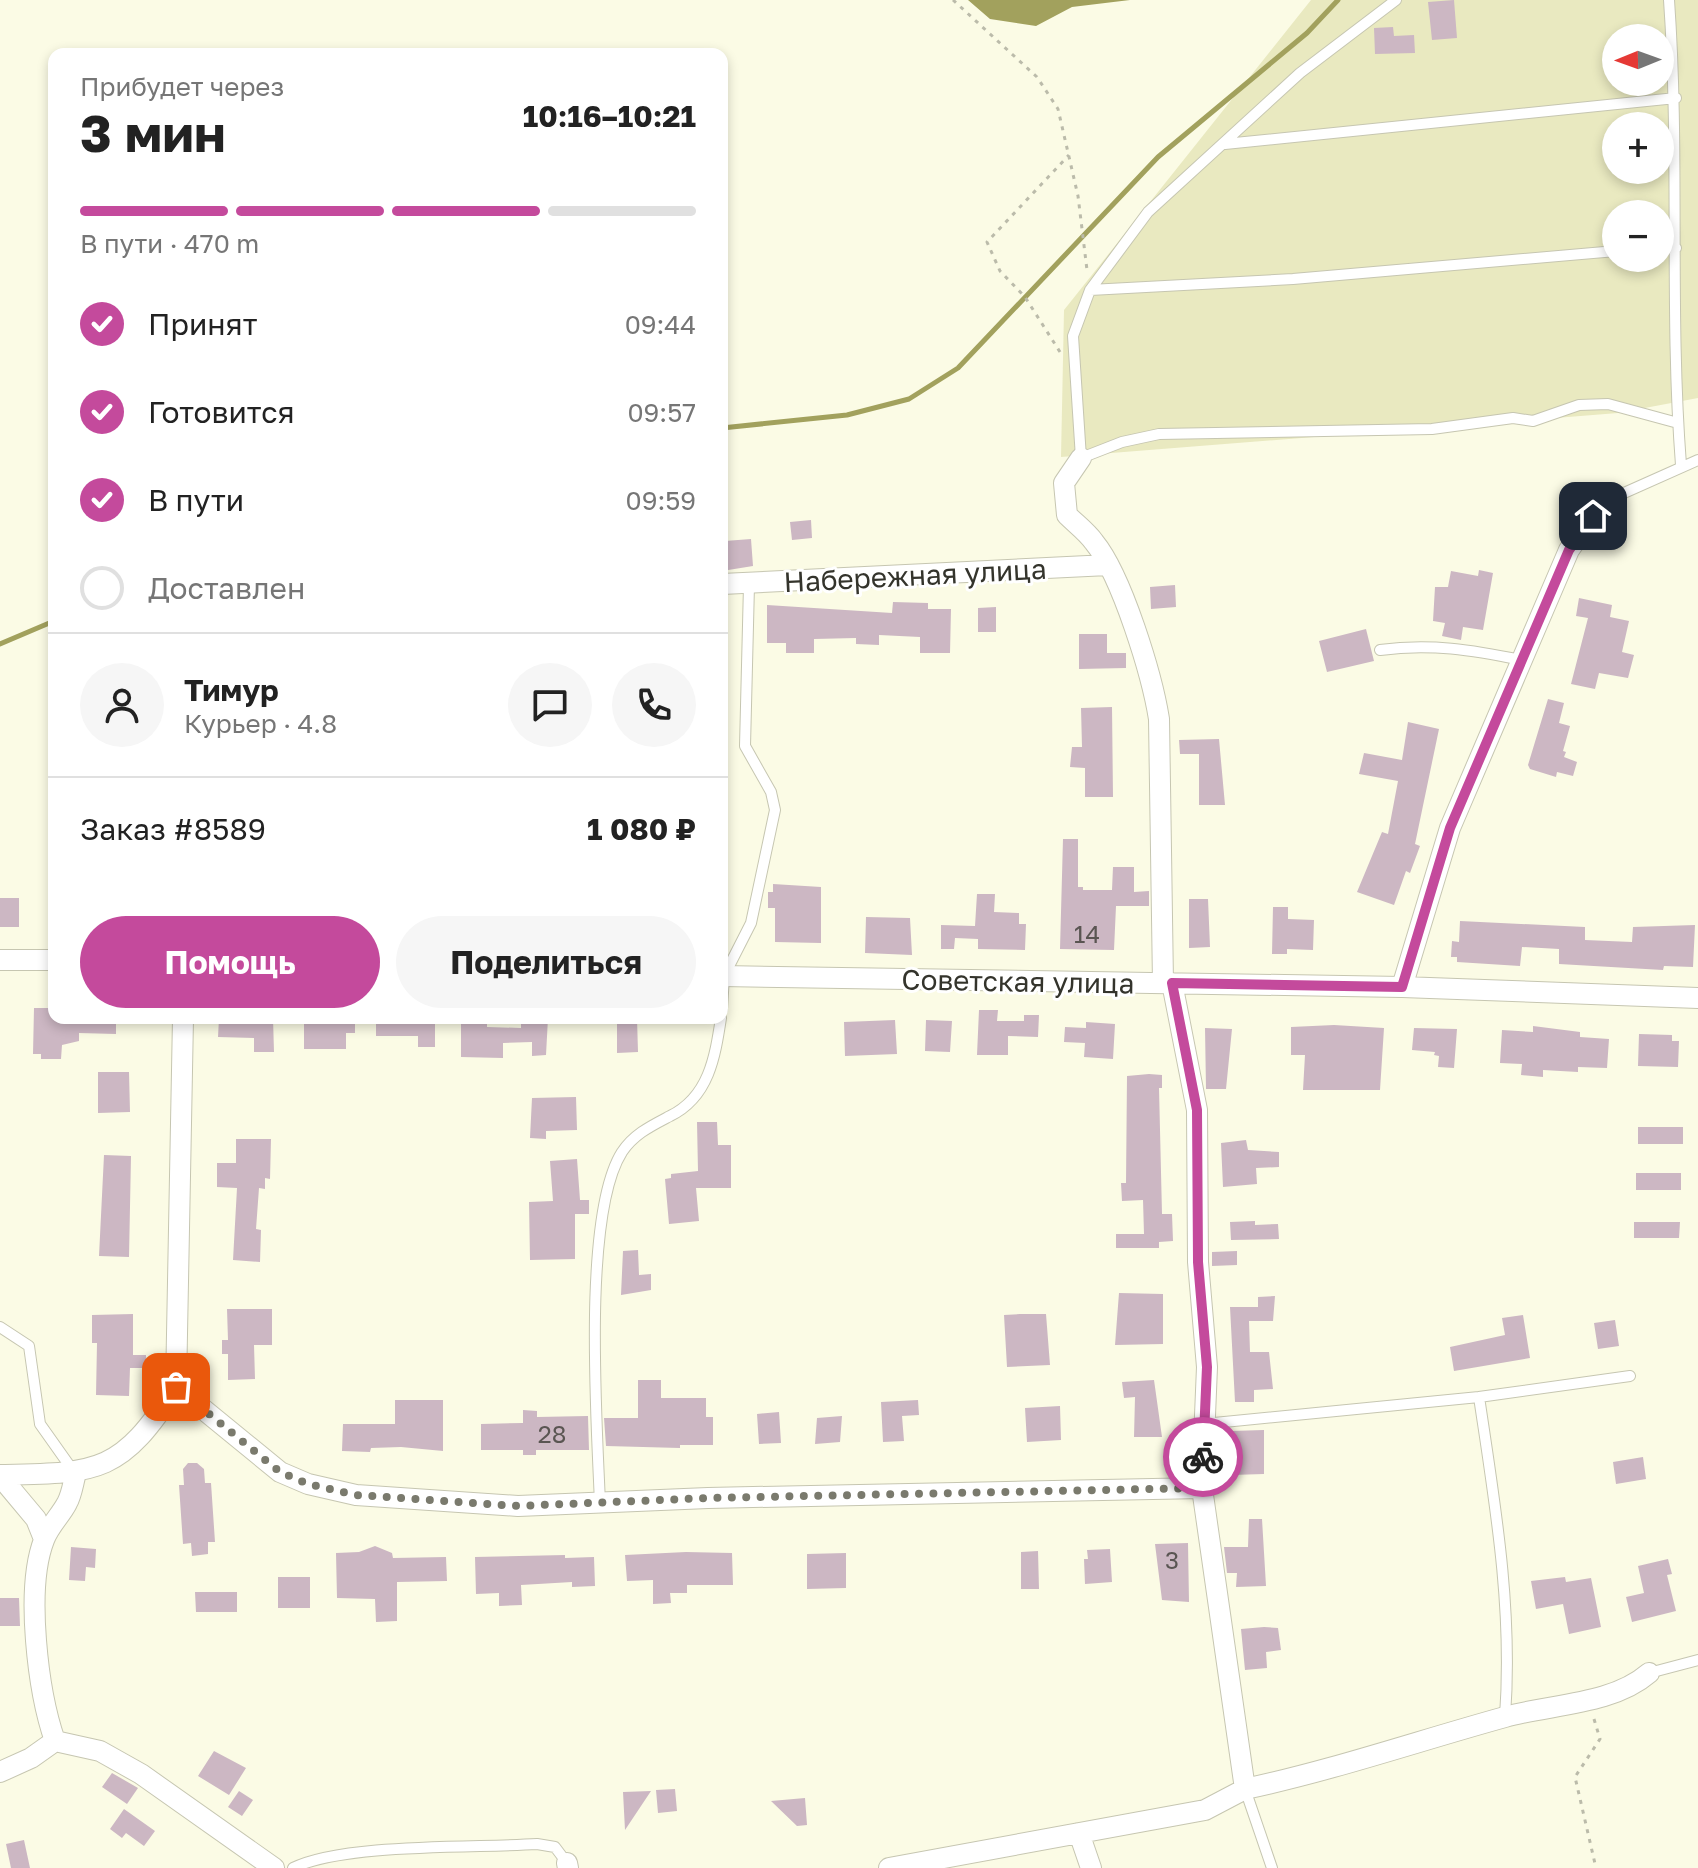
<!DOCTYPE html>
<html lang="ru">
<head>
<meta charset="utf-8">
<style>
  body { margin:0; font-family:"Golos Text",sans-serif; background:#f6f6f6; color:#222; height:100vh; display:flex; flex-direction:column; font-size:30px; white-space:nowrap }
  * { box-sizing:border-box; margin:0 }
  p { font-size:26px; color:#767676 }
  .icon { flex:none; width:44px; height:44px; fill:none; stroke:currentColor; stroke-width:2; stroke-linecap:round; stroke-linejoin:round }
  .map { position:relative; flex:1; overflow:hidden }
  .details { position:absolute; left:48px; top:48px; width:680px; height:976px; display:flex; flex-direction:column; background:#fff; border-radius:16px; box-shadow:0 4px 12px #0003 }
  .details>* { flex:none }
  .needle { width:52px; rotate:269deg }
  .buttons { position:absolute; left:1602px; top:24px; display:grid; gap:16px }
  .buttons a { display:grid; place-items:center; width:72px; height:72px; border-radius:50%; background:#fff; box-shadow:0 4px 12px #0003; font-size:40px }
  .pin { position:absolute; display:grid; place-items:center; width:68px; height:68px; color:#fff; margin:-34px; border-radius:16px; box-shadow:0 4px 12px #0006 }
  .courier { position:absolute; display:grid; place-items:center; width:80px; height:80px; margin:-40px; border:6px solid #c44a9c; border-radius:50%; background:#fff; color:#222; box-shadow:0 2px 10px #0007 }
  .headline em { font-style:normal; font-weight:700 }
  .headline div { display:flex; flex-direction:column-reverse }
  .headline { display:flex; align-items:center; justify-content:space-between; height:136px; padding:0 32px }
  h1 { font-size:52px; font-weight:700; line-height:60px }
  .bar { display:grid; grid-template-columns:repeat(4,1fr); gap:12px 8px; align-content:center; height:96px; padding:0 32px }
  .bar i { height:10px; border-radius:6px; background:#e0e0e0 }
  .bar .on { background:#c44a9c }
  .bar p { grid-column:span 4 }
  .line { display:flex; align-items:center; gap:20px; padding:0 32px; border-top:2px solid #e0e0e0 }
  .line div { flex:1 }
  .round { display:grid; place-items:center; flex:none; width:84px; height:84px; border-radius:42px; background:#f6f6f6 }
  ol { padding:0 32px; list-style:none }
  li { display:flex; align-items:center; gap:24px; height:88px }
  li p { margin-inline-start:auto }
  li .icon { padding:8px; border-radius:50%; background:#c44a9c; color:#fff; stroke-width:4 }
  li:last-child { color:#767676 }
  li i { width:44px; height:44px; border:4px solid #e0e0e0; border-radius:50% }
  .button { display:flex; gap:16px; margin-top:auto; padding:16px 32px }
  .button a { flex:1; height:92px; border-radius:48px; background:#c44a9c; color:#fff; font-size:32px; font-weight:700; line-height:92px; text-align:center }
  .button a+a { background:#f6f6f6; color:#222 }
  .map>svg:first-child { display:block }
  .green { fill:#e9e9c0; fill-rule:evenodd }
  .water { fill:#a2a15d }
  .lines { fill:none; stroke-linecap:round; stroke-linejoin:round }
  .stream { stroke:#a2a15d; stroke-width:5 }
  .building { fill:#ccb7c3 }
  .service-casing { stroke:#c6c6b1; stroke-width:12 }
  .minor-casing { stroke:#c6c6b1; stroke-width:22 }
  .path { stroke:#bba; stroke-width:3; stroke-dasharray:4 6; stroke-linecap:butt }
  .service { stroke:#fff; stroke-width:10 }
  .minor { stroke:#fff; stroke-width:20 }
  .done { stroke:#7a7a6d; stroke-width:8; stroke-dasharray:0 14.4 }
  .route { stroke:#c44a9c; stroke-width:10 }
  .labels { text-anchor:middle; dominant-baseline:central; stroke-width:6; stroke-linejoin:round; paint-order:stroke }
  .number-label { font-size:24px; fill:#5a5552 }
  .street-label { font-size:28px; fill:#34342c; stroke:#fff }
</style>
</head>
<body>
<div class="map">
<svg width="1698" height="1868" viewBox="0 0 1698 1868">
  <rect width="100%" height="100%" fill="#fbfbe5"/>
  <path class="green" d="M1311,0H1698V398L1618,413L1061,457L1064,310ZM1616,38H1660V82H1616ZM1616,126H1660V170H1616ZM1616,214H1660V258H1616Z"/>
  <path class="water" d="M968,0H1130L1072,7L1036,26L990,19Z"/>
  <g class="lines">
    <path class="stream" d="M722,428L847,415L909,399L958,368L1158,157L1307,33L1338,0
      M0,644L54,621"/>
  </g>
  <path class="building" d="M1454,0L1457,38L1432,40L1428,2Z
    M1393,27L1394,36L1414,35L1415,53L1375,54L1374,28Z
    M811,520L812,538L792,540L790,522Z
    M751,539L753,566L722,571L725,541Z
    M1479,570L1493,573L1483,630L1463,627L1461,640L1442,636L1445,623L1433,621L1435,587H1448L1451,571L1478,576Z
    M1175,585L1176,607L1151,609L1150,587Z
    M1579,598L1612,605L1610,617L1629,621L1622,652L1634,655L1628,678L1599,673L1595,689L1571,684L1588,618L1576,616Z
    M893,602L928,603V609H951L950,653H920V637L879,635V645L856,644V638L814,639V653H786V643H767V605L892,613Z
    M996,607V632H978V608Z
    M1366,629L1374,661L1327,672L1319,641Z
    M1079,634H1107V653H1126V668L1079,669Z
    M1548,699L1564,703L1559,723L1570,726L1563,751L1566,752L1564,757L1577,762L1573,776L1557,772L1556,777L1530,769L1528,765Z
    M1112,707L1113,797H1085V768L1070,767L1072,747H1082L1081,708Z
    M1408,722L1439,729L1415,844L1420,846L1410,873L1406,871L1394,905L1357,892L1382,832L1388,834L1398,781L1359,774L1364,753L1402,760Z
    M1219,739L1225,805H1199V754H1180L1179,740Z
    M1063,839H1078V887H1083V890H1112L1113,867H1134V892L1149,891V906H1116L1114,950L1060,949Z
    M773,884L821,887V943L775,942V908H768V892H773Z
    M977,894H995L994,912L1019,913V924H1026L1025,950L978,949V939L955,938L954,949H941V925L975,926Z
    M0,898H19V927H0Z
    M1189,899H1208L1210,947L1189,948Z
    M1273,907H1288V919L1314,920L1313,950L1287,949V954H1272Z
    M866,917L910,918L912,955L865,953Z
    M1460,921L1585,927V940L1632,942L1633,927L1695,925L1693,967L1664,966L1663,970L1559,964V949L1522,947L1520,966L1457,962V957H1451L1452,941L1459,942Z
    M34,1008H54V1018H116V1034L79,1033V1041L62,1045L61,1059H41V1054H33Z
    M979,1010H998L997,1021H1024V1015H1039L1038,1037L1008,1036V1055H977Z
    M219,1018H273L274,1052H254V1038L218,1037Z
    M304,1018H355V1033H346V1049H304Z
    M381,1018H435V1047H418V1036H376V1022H381Z
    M461,1018H487V1027L521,1028V1018H548L546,1055L532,1056V1042L503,1043V1058L461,1057Z
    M617,1018H637L638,1052L617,1053Z
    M895,1020L897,1054L845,1056L844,1022Z
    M926,1020L952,1021L950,1052L925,1051Z
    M1086,1022L1115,1024L1113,1059L1084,1057L1085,1043L1064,1042L1065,1027L1086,1028Z
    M1334,1025L1384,1028L1380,1090H1303L1305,1055H1291V1027Z
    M1533,1026L1580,1032V1037L1609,1039L1607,1068L1578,1067V1072L1543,1070V1077L1521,1075L1522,1064L1500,1063L1502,1030L1533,1032Z
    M1205,1028L1232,1029L1226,1089H1206Z
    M1414,1028L1457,1029L1454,1068L1438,1067L1439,1056L1434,1055L1435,1052L1412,1050Z
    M1639,1034L1672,1035V1041H1679L1678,1067L1638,1066Z
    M98,1072H129L130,1112L98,1113Z
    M1149,1074L1162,1075V1088H1159L1162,1214H1172L1173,1241L1159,1242V1248H1116V1234H1144L1143,1200L1122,1201L1121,1183H1126L1127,1076Z
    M576,1097L577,1130L546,1131V1139L530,1138L532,1098Z
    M697,1122H717L718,1145H731V1188H696L699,1221L669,1224L665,1179L671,1178V1174L698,1171Z
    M1638,1127H1683V1144H1638Z
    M236,1139H271L270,1179L265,1178V1189L259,1188L256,1229L261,1230L260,1262L233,1260L237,1188L217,1187V1163H236Z
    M1246,1140L1248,1150L1279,1152V1167L1256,1168L1257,1184L1223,1187L1221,1143Z
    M104,1155L131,1156L129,1257L99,1256Z
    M577,1159L580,1200H589V1214H575V1259L530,1260L529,1202L553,1201L550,1161Z
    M1636,1173H1681V1190H1636Z
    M1255,1221V1225L1278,1224L1279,1239L1231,1240L1230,1222Z
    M1634,1222H1680L1679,1238H1634Z
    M638,1250L639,1275L651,1274V1290L621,1295L623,1251Z
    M1237,1251V1265L1212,1266V1252Z
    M1119,1293L1163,1294V1344L1115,1345Z
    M1275,1296L1273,1321H1249L1250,1352H1269L1273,1389L1254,1390V1402H1235L1230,1307H1258V1297Z
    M227,1309H272V1345H254L255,1379L228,1380V1354H222V1340H228Z
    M133,1314V1355H146V1368H130L129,1396L96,1395L97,1343H92V1315Z
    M1020,1314H1046L1050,1365L1007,1367L1004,1315Z
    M1523,1315L1530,1358L1454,1371L1450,1347L1505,1335L1502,1318Z
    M1615,1320L1619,1346L1598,1349L1594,1323Z
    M638,1380H661V1398H706V1417H713V1445H680V1448L606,1446L604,1418H638Z
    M1154,1380L1162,1437H1134L1135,1397L1124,1398L1122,1382Z
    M395,1400H443V1451L401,1447L371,1448L370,1452L342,1451L343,1424H395Z
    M918,1400L919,1415L902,1416L904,1441L883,1442L881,1402Z
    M1060,1406L1061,1440L1027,1442L1025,1408Z
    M523,1410L537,1411V1417L588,1416L589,1450H536V1455H523V1450H481V1424L523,1423Z
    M779,1412L781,1443L759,1444L757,1414Z
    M842,1416L840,1442L815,1444L817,1418Z
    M1264,1430V1474L1232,1475L1231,1431Z
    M1643,1457L1646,1479L1616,1484L1613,1462Z
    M188,1463H197L204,1469L205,1483H211L215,1542H208V1554L192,1556L191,1543L183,1544L179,1485H184L183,1469Z
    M1249,1519H1262L1266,1586L1236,1587L1237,1573H1227L1224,1547H1248Z
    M1188,1543L1189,1602L1162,1600L1155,1544Z
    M375,1546L392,1553L393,1558L446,1557L447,1581L397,1582V1621L376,1622L375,1599L337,1598L336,1553L359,1552Z
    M71,1547L96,1549L95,1568L86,1567L85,1581L69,1580Z
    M1110,1549L1112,1582L1085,1584L1084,1559H1088L1087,1550Z
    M1038,1551L1039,1589H1021V1552Z
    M686,1552L732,1553L733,1585H687V1593H670L671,1603L653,1604V1580L627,1581L625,1555Z
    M846,1553V1588L807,1589V1554Z
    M565,1555V1558L594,1557L595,1586L572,1587V1582L521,1585L522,1605L499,1606V1593L476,1594L475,1557Z
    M1668,1559L1672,1574L1667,1575L1676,1611L1632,1622L1626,1597L1644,1593L1638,1566Z
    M278,1577H310V1608H278Z
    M1565,1577L1566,1582L1591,1578L1601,1627L1569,1634L1563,1604L1536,1609L1531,1581Z
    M195,1592H237V1612H196Z
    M0,1598H19L20,1626H0Z
    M1264,1627L1278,1628L1281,1650L1266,1652L1267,1668L1245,1670L1241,1629Z
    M214,1751L246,1768L229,1795L198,1776Z
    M112,1773L138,1788L127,1804L102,1787Z
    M675,1789L677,1811L658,1813L656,1790Z
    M239,1791L253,1800L242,1816L228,1807Z
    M651,1791L625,1830L623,1792Z
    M805,1798L807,1825L797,1826L771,1801Z
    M124,1809L155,1831L144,1846L126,1833L122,1838L110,1829Z
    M24,1840L30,1868H11L6,1844Z"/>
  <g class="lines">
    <g class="service-casing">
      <path id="service" d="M1396,0L1300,73L1148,212L1090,290L1073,336L1081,458L1122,442L1159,434L1432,429L1513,418L1533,421L1579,405L1608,404L1678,423
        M1669,0C1680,155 1669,310 1681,465
        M1225,144L1676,98
        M1660,247L1676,248
        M1090,290L1293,279L1616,251
        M1593,516L1615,497L1698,460
        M1380,650C1430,643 1473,650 1521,660
        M722,1009L724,976L751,923L775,810L771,792L745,746L749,585
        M0,1327L29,1346L40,1424L74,1472
        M1204,1424L1479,1397
        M600,1504C597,1424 582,1215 622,1152C634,1134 651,1126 670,1116C709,1097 715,1057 721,1018
        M1649,1673L1698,1660
        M1505,1717C1513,1608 1495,1504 1479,1397L1630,1376
        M1245,1789L1272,1868
        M293,1868C344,1843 474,1848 537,1844L555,1847L567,1863"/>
    </g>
    <g class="minor-casing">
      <path id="minor" d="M1081,458L1064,483L1067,515C1076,524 1087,532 1094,542C1122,576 1152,675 1159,719L1163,983
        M722,584L1108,565
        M0,960H54
        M722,976L1402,987L1698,998
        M1402,987L1450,828L1569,550L1593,516
        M176,1387L183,1018
        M0,1475C98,1473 121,1474 176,1387L280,1472L308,1484L356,1495L518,1506L708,1498L1202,1488
        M0,1476L36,1519L44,1539
        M55,1741C38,1692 25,1589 44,1540C49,1526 61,1515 67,1503C72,1494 73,1483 76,1473
        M55,1741L100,1751L141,1774L274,1868
        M0,1772L31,1758L55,1741
        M1245,1789C1334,1770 1418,1741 1505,1717C1551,1704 1612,1705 1649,1673
        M1079,1833L1091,1868
        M567,1863L568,1868
        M889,1868L1205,1810L1245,1789L1202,1488L1207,1367L1198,1262L1197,1110L1172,983"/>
    </g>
    <path class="path" d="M953,0L1037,77L1058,109L1078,196L1087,270
      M1060,352L1025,297L1000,271L987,242L1069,155
      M1594,1719L1600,1739L1575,1777L1596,1868"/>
    <use href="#service" class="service"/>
    <use href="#minor" class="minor"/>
  </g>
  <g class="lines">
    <path class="done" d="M176,1387L280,1472L308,1484L356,1495L518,1506L708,1498L1202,1488L1203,1457"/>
    <path class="route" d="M1203,1457L1207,1367L1198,1262L1197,1110L1172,983L1402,987L1450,828L1569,550L1593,516"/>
  </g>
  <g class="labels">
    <g class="number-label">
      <text x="1087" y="933">14</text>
      <text x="552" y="1433">28</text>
      <text x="1172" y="1559">3</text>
    </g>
    <g class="street-label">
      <text transform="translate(915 575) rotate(-3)">Набережная улица</text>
      <text transform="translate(1018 981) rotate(1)">Советская улица</text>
    </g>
  </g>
</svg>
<div class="buttons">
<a><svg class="needle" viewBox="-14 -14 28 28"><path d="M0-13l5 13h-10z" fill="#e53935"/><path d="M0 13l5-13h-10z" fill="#767676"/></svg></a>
<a>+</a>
<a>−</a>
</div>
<div class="pin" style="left:176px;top:1387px;background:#ea580c"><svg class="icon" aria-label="bag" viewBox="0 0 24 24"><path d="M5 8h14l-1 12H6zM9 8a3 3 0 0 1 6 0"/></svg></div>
<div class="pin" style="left:1593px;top:516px;background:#1f2937"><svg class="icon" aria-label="home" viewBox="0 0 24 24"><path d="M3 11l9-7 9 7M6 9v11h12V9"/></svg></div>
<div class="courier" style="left:1203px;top:1457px"><svg class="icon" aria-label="bike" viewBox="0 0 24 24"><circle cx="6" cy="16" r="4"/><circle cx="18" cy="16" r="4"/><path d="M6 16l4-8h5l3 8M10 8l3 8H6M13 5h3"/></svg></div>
<section class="details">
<div class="headline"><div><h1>3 мин</h1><p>Прибудет через</p></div><em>10:16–10:21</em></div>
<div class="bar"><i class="on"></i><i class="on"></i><i class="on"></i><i></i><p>В пути · 470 m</p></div>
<ol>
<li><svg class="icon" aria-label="check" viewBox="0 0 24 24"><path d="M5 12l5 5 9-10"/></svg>Принят<p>09:44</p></li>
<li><svg class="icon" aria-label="check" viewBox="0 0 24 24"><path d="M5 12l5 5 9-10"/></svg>Готовится<p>09:57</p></li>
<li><svg class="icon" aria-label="check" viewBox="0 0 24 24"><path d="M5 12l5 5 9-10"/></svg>В пути<p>09:59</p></li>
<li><i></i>Доставлен</li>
</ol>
<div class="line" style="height:144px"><a class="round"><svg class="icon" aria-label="person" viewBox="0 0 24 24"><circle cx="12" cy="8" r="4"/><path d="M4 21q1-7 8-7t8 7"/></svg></a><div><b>Тимур</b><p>Курьер · 4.8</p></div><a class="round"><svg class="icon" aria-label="chat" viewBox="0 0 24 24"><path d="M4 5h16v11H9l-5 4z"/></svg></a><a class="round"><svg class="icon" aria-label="phone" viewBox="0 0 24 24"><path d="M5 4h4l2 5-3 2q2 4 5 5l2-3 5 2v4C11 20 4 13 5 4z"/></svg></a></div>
<div class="line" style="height:104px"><div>Заказ #8589</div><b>1 080 ₽</b></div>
<div class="button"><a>Помощь</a><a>Поделиться</a></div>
</section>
</div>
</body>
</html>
